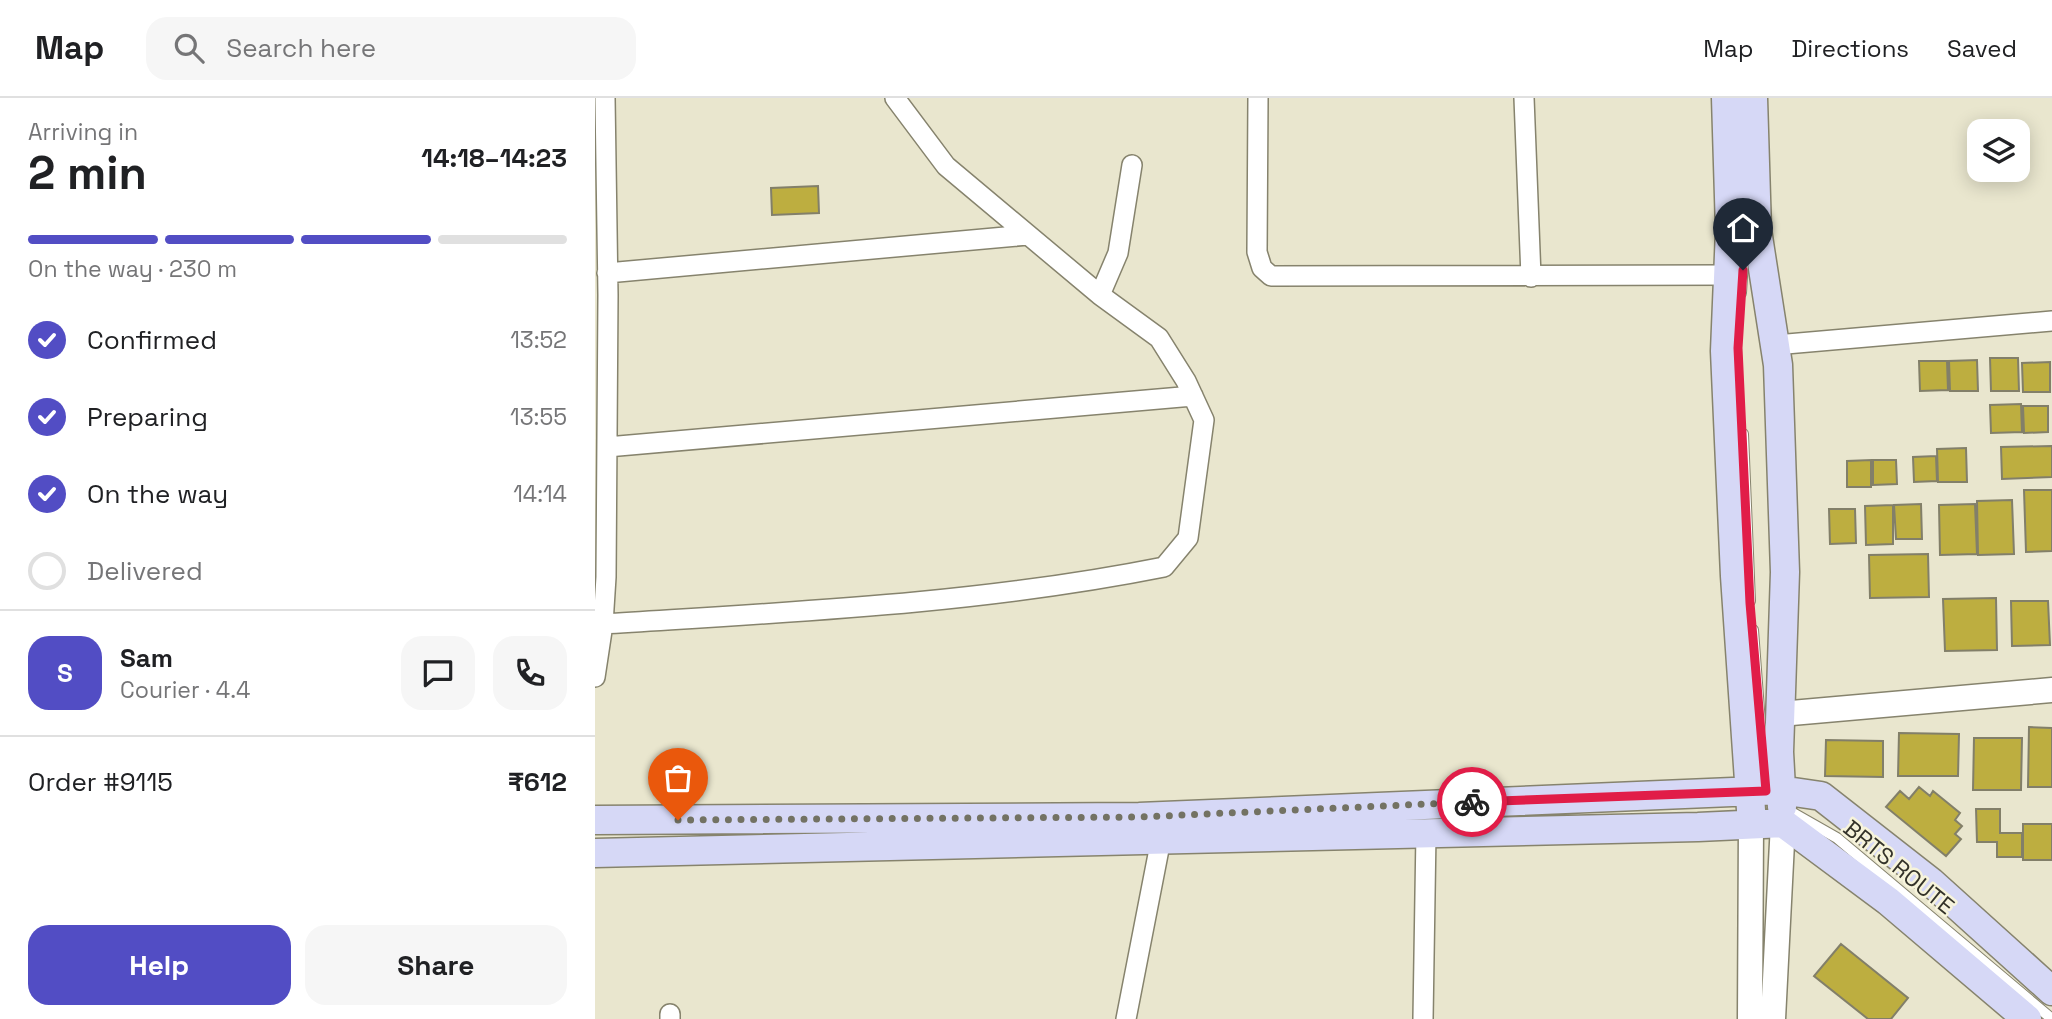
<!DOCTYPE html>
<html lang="en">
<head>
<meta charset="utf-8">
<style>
  body { margin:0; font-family:"Space Grotesk",sans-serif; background:#f6f6f6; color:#202124; height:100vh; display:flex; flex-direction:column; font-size:26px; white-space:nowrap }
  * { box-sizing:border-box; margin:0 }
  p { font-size:23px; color:#757577 }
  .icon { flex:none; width:38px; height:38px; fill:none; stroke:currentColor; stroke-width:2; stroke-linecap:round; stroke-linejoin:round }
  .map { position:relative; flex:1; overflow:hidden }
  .drawer { display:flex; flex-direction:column; background:#fff; width:595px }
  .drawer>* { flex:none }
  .fabs { position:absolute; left:1372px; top:21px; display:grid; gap:14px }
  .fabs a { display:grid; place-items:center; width:63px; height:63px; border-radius:14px; background:#fff; box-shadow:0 4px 18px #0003; font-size:35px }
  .pin { position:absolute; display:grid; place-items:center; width:60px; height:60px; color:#fff; margin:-72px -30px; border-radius:50% 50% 50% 0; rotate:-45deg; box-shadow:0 0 7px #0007 }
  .pin .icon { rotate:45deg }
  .courier { position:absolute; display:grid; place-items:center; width:70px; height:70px; margin:-35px; border:5px solid #e11d48; border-radius:50%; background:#fff; color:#222; box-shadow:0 2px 9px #0007 }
  .summary em { font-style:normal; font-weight:800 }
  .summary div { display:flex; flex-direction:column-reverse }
  .summary { display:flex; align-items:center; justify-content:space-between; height:119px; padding:0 28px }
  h1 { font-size:46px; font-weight:800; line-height:52px }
  .bar { display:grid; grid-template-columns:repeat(4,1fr); gap:10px 7px; align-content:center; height:84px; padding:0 28px }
  .bar i { height:9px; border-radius:5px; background:#e0e0e0 }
  .bar .active { background:#524dc4 }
  .bar p { grid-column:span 4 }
  .line { display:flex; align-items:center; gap:18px; padding:0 28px; border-top:2px solid #e0e0e0 }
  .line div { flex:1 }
  .round { display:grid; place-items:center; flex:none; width:74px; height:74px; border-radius:21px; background:#f6f6f6 }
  ol { padding:0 28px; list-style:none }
  li { display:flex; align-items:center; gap:21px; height:77px }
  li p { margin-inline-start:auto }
  li .icon { padding:7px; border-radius:50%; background:#524dc4; color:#fff; stroke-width:4 }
  li:last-child { color:#757577 }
  li i { width:38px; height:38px; border:4px solid #e0e0e0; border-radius:50% }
  .primary-button { display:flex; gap:14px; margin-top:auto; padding:14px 28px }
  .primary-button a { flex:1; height:80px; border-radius:21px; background:#524dc4; color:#fff; font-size:28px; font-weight:800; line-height:80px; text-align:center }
  .primary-button a+a { background:#f6f6f6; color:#202124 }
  header { display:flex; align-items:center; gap:42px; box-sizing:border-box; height:98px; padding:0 35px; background:#fff; border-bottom:2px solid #e0e0e0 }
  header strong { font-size:33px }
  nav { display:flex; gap:38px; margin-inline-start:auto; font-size:24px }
  .search { width:490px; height:63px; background:#f6f6f6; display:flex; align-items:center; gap:18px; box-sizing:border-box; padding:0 24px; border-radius:21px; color:#757577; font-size:26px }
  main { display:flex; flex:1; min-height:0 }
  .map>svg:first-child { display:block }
  .building { fill:#bdae40; stroke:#827f69; stroke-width:2 }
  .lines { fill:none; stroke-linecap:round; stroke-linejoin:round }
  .service-casing { stroke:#86836d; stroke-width:12 }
  .minor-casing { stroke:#86836d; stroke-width:22 }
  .tertiary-casing { stroke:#86836d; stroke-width:27 }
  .secondary-casing { stroke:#86836d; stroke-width:31 }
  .service { stroke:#fff; stroke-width:10 }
  .minor { stroke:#fff; stroke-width:19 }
  .tertiary { stroke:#fff; stroke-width:24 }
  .secondary { stroke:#d6d8f6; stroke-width:28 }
  .done { stroke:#737263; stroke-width:7; stroke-dasharray:0 12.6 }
  .route { stroke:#e11d48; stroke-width:9 }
  .labels { text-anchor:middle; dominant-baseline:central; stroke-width:5; stroke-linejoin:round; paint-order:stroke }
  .street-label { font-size:23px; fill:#34332a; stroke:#f7f4db }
</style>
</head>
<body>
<header>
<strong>Map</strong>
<div class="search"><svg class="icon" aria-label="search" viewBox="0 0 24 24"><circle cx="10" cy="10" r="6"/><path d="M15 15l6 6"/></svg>Search here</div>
<nav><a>Map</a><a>Directions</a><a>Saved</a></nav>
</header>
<main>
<section class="drawer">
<div class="summary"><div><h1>2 min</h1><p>Arriving in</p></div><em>14:18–14:23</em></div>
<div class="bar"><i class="active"></i><i class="active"></i><i class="active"></i><i></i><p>On the way · 230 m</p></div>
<ol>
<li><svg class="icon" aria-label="check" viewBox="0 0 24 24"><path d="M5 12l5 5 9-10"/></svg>Confirmed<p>13:52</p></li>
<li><svg class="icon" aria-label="check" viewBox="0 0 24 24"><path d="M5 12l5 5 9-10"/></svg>Preparing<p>13:55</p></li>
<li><svg class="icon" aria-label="check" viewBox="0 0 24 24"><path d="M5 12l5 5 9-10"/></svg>On the way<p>14:14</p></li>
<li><i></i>Delivered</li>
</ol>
<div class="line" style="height:126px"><b class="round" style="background:#524dc4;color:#fff">S</b><div><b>Sam</b><p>Courier · 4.4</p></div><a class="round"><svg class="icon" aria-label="chat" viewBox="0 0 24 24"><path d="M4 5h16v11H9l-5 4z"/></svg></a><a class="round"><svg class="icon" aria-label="phone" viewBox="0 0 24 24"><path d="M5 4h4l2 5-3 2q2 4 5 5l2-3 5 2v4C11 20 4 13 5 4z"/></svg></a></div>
<div class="line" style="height:91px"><div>Order #9115</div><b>₹612</b></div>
<div class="primary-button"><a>Help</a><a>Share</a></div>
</section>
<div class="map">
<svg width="1457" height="921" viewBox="0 0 1457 921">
  <rect width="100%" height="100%" fill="#e9e6ce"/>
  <path class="building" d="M223,88L224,115L177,117L176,90Z
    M1395,260H1423L1424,293H1396Z
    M1382,262L1383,293H1355L1354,263Z
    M1324,263H1352L1353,292L1325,293Z
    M1455,264V294H1428L1427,265Z
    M1426,306L1427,334L1396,335L1395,307Z
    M1428,308H1453V334L1429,335Z
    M1457,348V379L1407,381L1406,349Z
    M1371,350L1372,384H1343L1342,351Z
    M1341,358L1342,383L1319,384L1318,359Z
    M1276,362V389H1252V363Z
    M1278,362H1301L1302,386L1278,387Z
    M1429,392H1457V453L1431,454Z
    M1417,402L1419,456L1383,457L1382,403Z
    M1326,406L1327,441H1301L1299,407Z
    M1380,406L1382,456L1345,457L1344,407Z
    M1298,407V446L1271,447L1270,408Z
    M1234,411H1260L1261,445L1235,446Z
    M1333,456L1334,499L1275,500L1274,457Z
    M1401,500L1402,552L1350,553L1348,501Z
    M1416,503H1453L1455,547L1417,548Z
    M1434,629L1457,630V689H1433Z
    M1304,635L1364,636L1363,678H1303Z
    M1379,640H1427L1426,692H1378Z
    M1231,642L1288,643V679L1230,678Z
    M1324,689L1335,698L1338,693L1365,715L1360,722L1367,728L1360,736L1366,741L1351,758L1291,709L1305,693L1314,701Z
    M1381,711H1405V735H1427V759H1402V744H1382Z
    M1428,726H1457V762H1428Z
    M1246,846L1313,900L1296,921H1273L1219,878Z"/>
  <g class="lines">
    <g class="service-casing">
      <path id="service" d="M1146,195L1150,130
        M1148,336L1155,503
        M1158,532L1170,691
        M1191,711L1242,740L1457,921"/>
    </g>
    <g class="minor-casing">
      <path id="minor" d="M663,0L662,154L667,170L676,178L1133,177
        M929,0L936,179
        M12,175L433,137
        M505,197L523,155L537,67
        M1180,247L1457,223
        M12,349L598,298
        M8,526C196,514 384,506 569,469L593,440L609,322L591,283L564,240L505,197L351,68L300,0
        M0,579L8,526L11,479L13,197L10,0
        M75,916V921
        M531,921L566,741
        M828,921L831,735"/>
    </g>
    <g class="tertiary-casing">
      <path id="tertiary" d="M1185,616L1457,592
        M1155,921L1156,725
        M1178,921L1188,725"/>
    </g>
    <g class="secondary-casing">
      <path id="secondary" d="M1131,0L1135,132L1130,253L1140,478L1156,712
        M1158,0L1162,132L1183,267L1190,474L1184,654L1187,709
        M0,722L544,719L1185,692L1226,698L1336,784L1457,893
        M0,755L1103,729L1188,725L1293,803L1432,921"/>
    </g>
    <use href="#service" class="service"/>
    <use href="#minor" class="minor"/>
    <use href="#tertiary" class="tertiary"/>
    <use href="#secondary" class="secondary"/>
  </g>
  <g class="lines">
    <path class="done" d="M83,722L544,719L877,704"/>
    <path class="route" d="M877,704L1171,693L1155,505L1143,250L1148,172"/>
  </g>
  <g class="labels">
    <g class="street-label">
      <text transform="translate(1304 769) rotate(39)">BRTS ROUTE</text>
    </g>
  </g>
</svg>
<div class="fabs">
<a><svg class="icon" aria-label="layers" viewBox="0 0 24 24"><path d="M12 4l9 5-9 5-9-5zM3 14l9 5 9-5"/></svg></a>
</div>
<div class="pin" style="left:83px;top:722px;background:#ea580c"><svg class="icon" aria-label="bag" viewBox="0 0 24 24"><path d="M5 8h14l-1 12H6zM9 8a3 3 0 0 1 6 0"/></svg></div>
<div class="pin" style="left:1148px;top:172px;background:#1f2937"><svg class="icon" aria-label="home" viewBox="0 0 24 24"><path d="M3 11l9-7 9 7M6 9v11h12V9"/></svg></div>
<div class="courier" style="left:877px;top:704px"><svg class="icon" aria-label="bike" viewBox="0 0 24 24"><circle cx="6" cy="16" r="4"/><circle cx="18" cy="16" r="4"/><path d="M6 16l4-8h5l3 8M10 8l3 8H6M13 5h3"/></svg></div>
</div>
</main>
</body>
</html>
